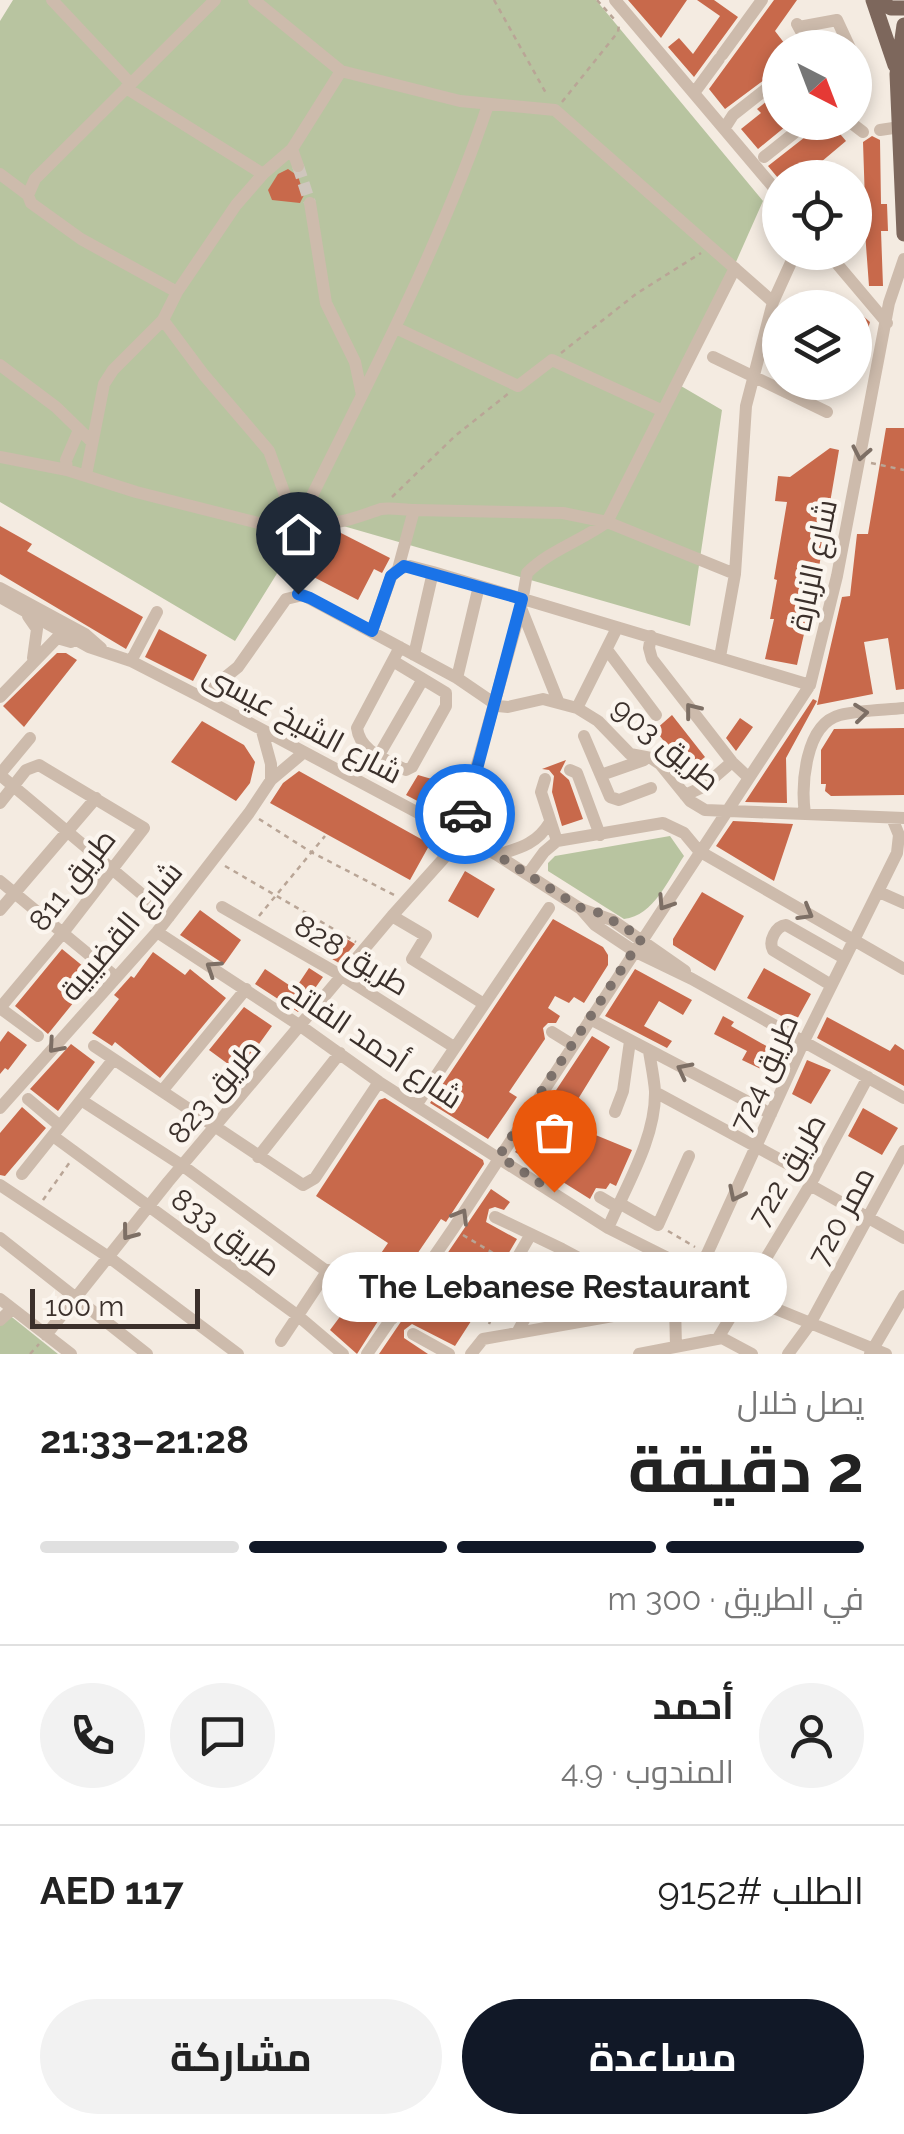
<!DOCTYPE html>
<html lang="ar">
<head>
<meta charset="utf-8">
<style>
  body { margin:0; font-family:Raleway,Cairo,sans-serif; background:#f2f2f2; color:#222; direction:rtl; height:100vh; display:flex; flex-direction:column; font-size:38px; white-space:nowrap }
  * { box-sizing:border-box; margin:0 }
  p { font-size:32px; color:#767676 }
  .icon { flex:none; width:55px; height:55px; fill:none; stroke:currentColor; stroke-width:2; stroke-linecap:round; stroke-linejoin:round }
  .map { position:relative; height:1354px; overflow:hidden; direction:ltr }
  .sheet { display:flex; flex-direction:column; background:#fff; flex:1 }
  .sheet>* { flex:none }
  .needle { width:65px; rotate:138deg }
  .tools { position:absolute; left:762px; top:30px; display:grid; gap:20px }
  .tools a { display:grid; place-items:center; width:110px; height:110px; border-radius:50%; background:#fff; box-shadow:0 5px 15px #0003; font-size:50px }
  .scale { position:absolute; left:30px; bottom:25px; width:170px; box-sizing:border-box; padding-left:10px; border:5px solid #3b302b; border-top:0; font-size:28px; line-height:35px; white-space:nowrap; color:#3b302b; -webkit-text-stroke:8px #fbf5ee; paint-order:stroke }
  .pin { position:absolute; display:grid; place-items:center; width:85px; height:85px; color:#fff; margin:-102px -42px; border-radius:50% 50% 50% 0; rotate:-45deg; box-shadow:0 0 10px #0007 }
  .pin .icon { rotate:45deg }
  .courier { position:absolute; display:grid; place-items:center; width:100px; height:100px; margin:-50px; border:8px solid #1a73e8; border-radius:50%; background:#fff; color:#222; box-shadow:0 2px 12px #0007 }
  .bubble { position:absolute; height:70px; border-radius:35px; background:#fff; box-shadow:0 5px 15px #0003; font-size:32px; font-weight:700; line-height:70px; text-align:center; direction:rtl }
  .headline em { font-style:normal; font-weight:700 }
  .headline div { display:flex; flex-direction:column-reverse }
  .headline { display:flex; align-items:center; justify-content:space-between; height:170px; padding:0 40px }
  h1 { font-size:65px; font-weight:700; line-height:75px }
  .bar { display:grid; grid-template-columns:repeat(4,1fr); gap:15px 10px; align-content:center; height:120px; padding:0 40px }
  .bar i { height:12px; border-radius:8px; background:#e0e0e0 }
  .bar .active { background:#111827 }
  .bar p { grid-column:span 4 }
  .line { display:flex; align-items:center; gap:25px; padding:0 40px; border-top:2px solid #e0e0e0 }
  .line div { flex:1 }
  .round { display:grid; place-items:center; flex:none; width:105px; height:105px; border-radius:52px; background:#f2f2f2 }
  .primary-button { display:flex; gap:20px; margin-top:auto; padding:20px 40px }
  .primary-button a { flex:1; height:115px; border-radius:60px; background:#111827; color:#fff; font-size:40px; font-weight:700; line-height:115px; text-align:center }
  .primary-button a+a { background:#f2f2f2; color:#222 }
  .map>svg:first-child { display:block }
  .green { fill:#b8c4a0 }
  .building { fill:#c8694b }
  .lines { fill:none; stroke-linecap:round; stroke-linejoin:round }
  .minor-tunnel { stroke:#cfc6bd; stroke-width:12; stroke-dasharray:12 6; stroke-linecap:butt }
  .path { stroke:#b9a596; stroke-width:2.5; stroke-dasharray:5 5; stroke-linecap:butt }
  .minor { stroke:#cdbbac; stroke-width:12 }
  .major { stroke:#7d675c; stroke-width:15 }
  .oneway { stroke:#7d6f65 }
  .done { stroke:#7c716b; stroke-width:10; stroke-dasharray:0 18 }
  .route { stroke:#1a73e8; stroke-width:12 }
  .labels { text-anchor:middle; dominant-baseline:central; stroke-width:9; stroke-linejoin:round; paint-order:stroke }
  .street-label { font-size:30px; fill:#3b302b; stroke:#fbf5ee }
</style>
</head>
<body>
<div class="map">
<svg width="904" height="1354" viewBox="0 0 904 1354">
  <rect width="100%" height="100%" fill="#f4ebe1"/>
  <path class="green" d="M13,0H596L763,201L681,386L722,410L690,626L312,517L235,641L0,502V21Z
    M670,836L684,856C669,878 654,916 624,919L548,871V863L555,856Z
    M3,1310L58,1354H0V1313Z"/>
  <path class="building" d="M628,0H687L661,38Z
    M697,0H714L738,17L694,77L668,47L679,38L693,54L720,16Z
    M774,0H797L775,31L788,48H780V68L725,109L709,89Z
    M772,97L776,101L780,97V122H791L758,149L741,129L761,113L757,109Z
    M818,122H830L846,141L802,178H778L768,166L814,130Z
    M872,136L880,140L881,204H887L888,231H881L883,286H869L865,232L855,226V206L865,202L863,142Z
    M288,169L298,176L304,195L300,203L272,200L268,190L278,174Z
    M855,309L870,322L857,365L855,364Z
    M886,428H904V689L896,690L888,638L864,642L873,694L817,705L842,597L850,596L857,534H868Z
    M830,448L839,450L809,626L806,625L797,665L765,659L774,619H770L777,580L774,579L787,502L775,501L778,476L790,477Z
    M0,526L32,544L27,551L143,617L126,649L0,574Z
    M320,532H339L390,558L382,573L374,569L358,600L300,570Z
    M159,629L207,655L193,681L145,657Z
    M57,653H66L77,660L24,727L3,706Z
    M813,699L817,701L786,758L787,803L745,802Z
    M672,715L705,757L688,771L655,730Z
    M740,718L753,727L736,751L726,738Z
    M202,721L244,745L255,762L250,783L236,801L171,762Z
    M904,728V795L831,796L825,791L826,784H821V750L834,729Z
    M566,760L560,772L569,780L583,819L562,826L552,792L554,776L549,770L542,769Z
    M299,771L430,844L410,880L270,803L283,783Z
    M418,775L449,784L446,800L431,808L406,795Z
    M733,821L793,824L774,881L716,846Z
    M465,871L495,889L478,918L448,901Z
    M702,892L744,916L715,971L673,945V939Z
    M200,910L241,940L224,964L180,935Z
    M553,919L603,947L608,955V965L584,1003L574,997L569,1003L555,996L548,1008L560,1016L556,1023H548L543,1028L545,1039L509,1092L517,1097L488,1139L430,1103Z
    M335,932L355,944L339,963L322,953Z
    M62,949L95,976L48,1034L15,1006Z
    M153,952L185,975L190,969L226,998L160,1078L115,1042L112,1046L92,1033L119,999L114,995L131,976L134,978Z
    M309,968L323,977L298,1012L255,984L265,969L295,989Z
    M764,968L811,994L795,1023L747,998Z
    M635,969L692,1000L683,1015L659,1001L644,1026L672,1041L667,1048L605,1016Z
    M244,1007L272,1026L239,1072L209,1050Z
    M723,1016L734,1022L731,1026L777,1052L769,1073L742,1060L747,1051L714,1034Z
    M827,1017L890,1051L895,1044L904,1050V1086L817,1038Z
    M8,1031L27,1045L8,1070L5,1068L0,1074V1042Z
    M592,1036L610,1047L564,1122L632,1150L616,1186L610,1183L606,1189L596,1188L590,1199L515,1152Z
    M71,1044L95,1062L58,1111L30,1089Z
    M807,1060L831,1070L811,1104L792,1094Z
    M385,1098L483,1160L484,1164L446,1222L441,1219L385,1301L360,1284L388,1243L316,1196L379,1100Z
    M22,1107L46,1128L5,1176L0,1175V1133Z
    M863,1108L898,1128L882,1155L848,1136Z
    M491,1189L510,1202L504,1210L495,1207L489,1209L486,1222L517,1239L504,1261V1270L455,1346L412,1324L404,1330V1338L428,1354H379Z
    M351,1302L378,1321L357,1354L330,1330Z"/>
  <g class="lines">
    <path class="minor-tunnel" d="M298,166L310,203"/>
    <path class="path" d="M494,0L547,95
      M597,0L614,19
      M562,102L618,32L619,25
      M561,353L636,294L701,253
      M871,463L904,470
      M392,497L455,436L509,393
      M259,819L311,852L396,896
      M225,866L356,942
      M259,916L325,836
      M43,1200L70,1162
      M668,1231L695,1247
      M463,1235L503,1259
      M489,1324L509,1276
      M30,1354L39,1344"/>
    <path class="minor" d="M52,0L131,84
      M254,0L341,71L460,101L555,110L773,302
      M615,0L780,195
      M797,24L810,48
      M799,27L837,20L850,48
      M722,55L762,0
      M855,62L861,81L855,95
      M126,88L263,174
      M694,93L719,59
      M850,122L863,132
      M724,129L733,115L780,78
      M880,130L900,127
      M292,149L298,166
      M764,157L808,122
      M0,174L28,195L31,203L81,239L177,292
      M28,195L35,179L215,0
      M310,203L326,303L355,362L362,395
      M827,252L887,323
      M163,320L204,375L269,451L289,506
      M396,328L518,386L552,360L663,411
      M713,357L827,412
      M0,365L56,407L91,441
      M0,457L67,470L136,492L278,528L289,506L303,514
      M67,470L66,460L79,430
      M86,475L104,384L113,370L163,320L177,292L236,205L263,174L292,149L341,71
      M414,510C404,510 391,507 381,509C356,517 328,532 303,514C369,380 440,247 488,105
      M398,569L410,566L433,572L810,685
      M0,588L85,634L101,648
      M0,597L89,647L131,661L201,697L497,855L581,909L595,925L634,951L692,979L904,1098
      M521,608L558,701
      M28,616L37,629L33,658
      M372,631L391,577L398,569L414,510L563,513L607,522L735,574
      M651,636L649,648L652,659L732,762L749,778
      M608,651L656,715
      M414,655L433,572
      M720,657L735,574L746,406L773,302L793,258
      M131,661L157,612
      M393,661L446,693V706L412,767L406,770C386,759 360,752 357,728L400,647
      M457,678L479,586
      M0,697L57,638L71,642
      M201,697L238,667L286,599L303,595L457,678L498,706L508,707L543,699L577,708L598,721L630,754L651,758L660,764L690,801L705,810L904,818
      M577,708L617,628
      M262,731L271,764V780
      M584,736L610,797L619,800L651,788
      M379,755L423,679
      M570,770L577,773L600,835
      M0,774L30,738
      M0,775L169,917
      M601,775L644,760
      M545,779L541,792L557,841
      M685,795L703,787L732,762
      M0,803L26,770L39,765L144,828L62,934L0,1008
      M466,804L488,807
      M805,814C801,785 805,724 840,715C860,710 883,710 904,708
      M497,855C520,848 537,844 550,822
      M528,874L544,852L557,841L663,823L684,833L699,851L904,969
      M0,881L116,977
      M879,892L904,903
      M222,907L342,976L454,1047
      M581,909L612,920L685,971
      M0,910L96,798
      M392,916L426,936L412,959L484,1004
      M157,932L302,1027L379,1082L608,1228L742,1295L886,1354
      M831,985L773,950C768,941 776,926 786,925L844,958
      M0,1008L38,1036
      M590,1019L771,1114
      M552,1032L573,1045
      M94,1046L303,1185L315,1178L379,1082
      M162,1091L246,989
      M655,1092L814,1178
      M28,1099L60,1126
      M81,1100L183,1166L392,1319
      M417,1104L549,908
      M0,1108L157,932L249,813L271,780L303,753
      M615,1112L623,1091L630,1041
      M53,1136L297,1315L343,1354
      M258,1157L340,1053
      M22,1174L113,1060
      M0,1185L110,1258L238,1354
      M810,1185L904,1238
      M600,1197L617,1207
      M619,1203L658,1225L689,1156
      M495,1217L562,1249L517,1333
      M608,1228C626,1186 656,1138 655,1091C654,1078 651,1064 649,1051
      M0,1238L147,1354
      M562,1249L618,1279L654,1308
      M513,1265L531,1234
      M536,1296L618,1279
      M0,1299L71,1354
      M0,1320L12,1309
      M413,1334L449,1354
      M46,1335L168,1182L392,916L462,838L466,804L521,608L527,573C550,550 581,541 607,522L735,268
      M718,1338L810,1185L868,1077
      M281,1341L328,1270
      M676,1347L675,1305L707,1254L804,1041L897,853L899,835L892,818
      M367,1354L453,1229L810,685L837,576L889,303L904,259
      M471,1354L483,1339L675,1305
      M639,1354L722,1338L752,1354
      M788,1354L810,1324L904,1151
      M870,1354L904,1296"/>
    <path class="major" d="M873,0L895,65
      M877,0L891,8H904
      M904,25L897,74L904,234"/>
  </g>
  <defs><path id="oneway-chevron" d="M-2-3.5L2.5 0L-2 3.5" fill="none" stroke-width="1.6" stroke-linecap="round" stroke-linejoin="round" transform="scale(2.5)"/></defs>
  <g class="oneway">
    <use href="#oneway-chevron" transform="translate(861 453) rotate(101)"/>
    <use href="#oneway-chevron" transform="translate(692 710) rotate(-128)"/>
    <use href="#oneway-chevron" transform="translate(861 713) rotate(-6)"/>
    <use href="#oneway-chevron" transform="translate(665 903) rotate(123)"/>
    <use href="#oneway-chevron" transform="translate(806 913) rotate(30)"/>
    <use href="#oneway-chevron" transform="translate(213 968) rotate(-147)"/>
    <use href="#oneway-chevron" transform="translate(55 1046) rotate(131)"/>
    <use href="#oneway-chevron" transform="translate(684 1070) rotate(-153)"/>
    <use href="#oneway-chevron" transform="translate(736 1194) rotate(116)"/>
    <use href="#oneway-chevron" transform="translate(461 1216) rotate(-59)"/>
    <use href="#oneway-chevron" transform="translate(129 1233) rotate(127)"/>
  </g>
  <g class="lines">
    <path class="done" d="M465,814L462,838L497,855L581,908L600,913L642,938L499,1156L554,1192"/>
    <path class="route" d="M298,594L310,598L372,631L391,576L404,566L522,599L465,814"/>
  </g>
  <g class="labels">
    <g class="street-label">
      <text transform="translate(813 565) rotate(-78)">شارع الزبارة</text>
      <text transform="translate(303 724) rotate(28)">شارع الشيخ عيسى</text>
      <text transform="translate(666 744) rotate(39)">طريق 903</text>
      <text transform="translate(72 880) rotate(-52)">طريق 811</text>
      <text transform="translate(121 931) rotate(-50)">شارع القضيبية</text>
      <text transform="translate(352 955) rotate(31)">طريق 828</text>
      <text transform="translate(374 1044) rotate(34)">شارع أحمد الفاتح</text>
      <text transform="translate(764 1073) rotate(-66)">طريق 724</text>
      <text transform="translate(214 1091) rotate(-50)">طريق 823</text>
      <text transform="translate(787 1170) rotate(-60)">طريق 722</text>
      <text transform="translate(841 1216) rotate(-62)">ممر 720</text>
      <text transform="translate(226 1232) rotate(36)">طريق 833</text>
    </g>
  </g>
</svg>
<div class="tools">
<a><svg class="needle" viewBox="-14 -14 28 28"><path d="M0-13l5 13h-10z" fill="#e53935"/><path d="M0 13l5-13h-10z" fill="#767676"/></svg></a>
<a><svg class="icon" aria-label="locate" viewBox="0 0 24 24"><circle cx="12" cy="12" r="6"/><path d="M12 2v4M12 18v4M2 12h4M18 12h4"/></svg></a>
<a><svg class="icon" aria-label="layers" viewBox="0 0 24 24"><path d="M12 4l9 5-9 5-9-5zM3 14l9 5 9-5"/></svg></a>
</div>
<div class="scale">100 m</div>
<div class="pin" style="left:554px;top:1192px;background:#ea580c"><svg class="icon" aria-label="bag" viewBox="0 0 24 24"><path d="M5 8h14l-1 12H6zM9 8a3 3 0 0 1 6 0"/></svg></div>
<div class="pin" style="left:298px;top:594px;background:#1f2937"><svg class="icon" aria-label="home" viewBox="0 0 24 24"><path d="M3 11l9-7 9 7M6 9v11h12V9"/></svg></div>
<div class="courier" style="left:465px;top:814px"><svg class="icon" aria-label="car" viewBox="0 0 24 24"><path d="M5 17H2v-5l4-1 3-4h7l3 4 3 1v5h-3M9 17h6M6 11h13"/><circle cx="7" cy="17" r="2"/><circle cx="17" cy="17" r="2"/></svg></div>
<div class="bubble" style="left:322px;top:1252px;width:465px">The Lebanese Restaurant</div>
</div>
<section class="sheet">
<div class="headline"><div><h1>2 دقيقة</h1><p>يصل خلال</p></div><em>21:28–21:33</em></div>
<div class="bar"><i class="active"></i><i class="active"></i><i class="active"></i><i></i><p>في الطريق · 300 m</p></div>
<div class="line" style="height:180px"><a class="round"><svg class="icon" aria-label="person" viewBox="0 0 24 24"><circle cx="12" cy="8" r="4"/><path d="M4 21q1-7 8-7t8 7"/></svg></a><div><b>أحمد</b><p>المندوب · 4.9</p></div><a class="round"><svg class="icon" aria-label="chat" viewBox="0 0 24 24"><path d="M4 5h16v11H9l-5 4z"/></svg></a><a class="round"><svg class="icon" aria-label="phone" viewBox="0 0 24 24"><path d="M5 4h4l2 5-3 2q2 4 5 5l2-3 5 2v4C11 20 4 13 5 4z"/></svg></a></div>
<div class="line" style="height:130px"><div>الطلب #9152</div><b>AED 117</b></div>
<div class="primary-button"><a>مساعدة</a><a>مشاركة</a></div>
</section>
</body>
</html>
